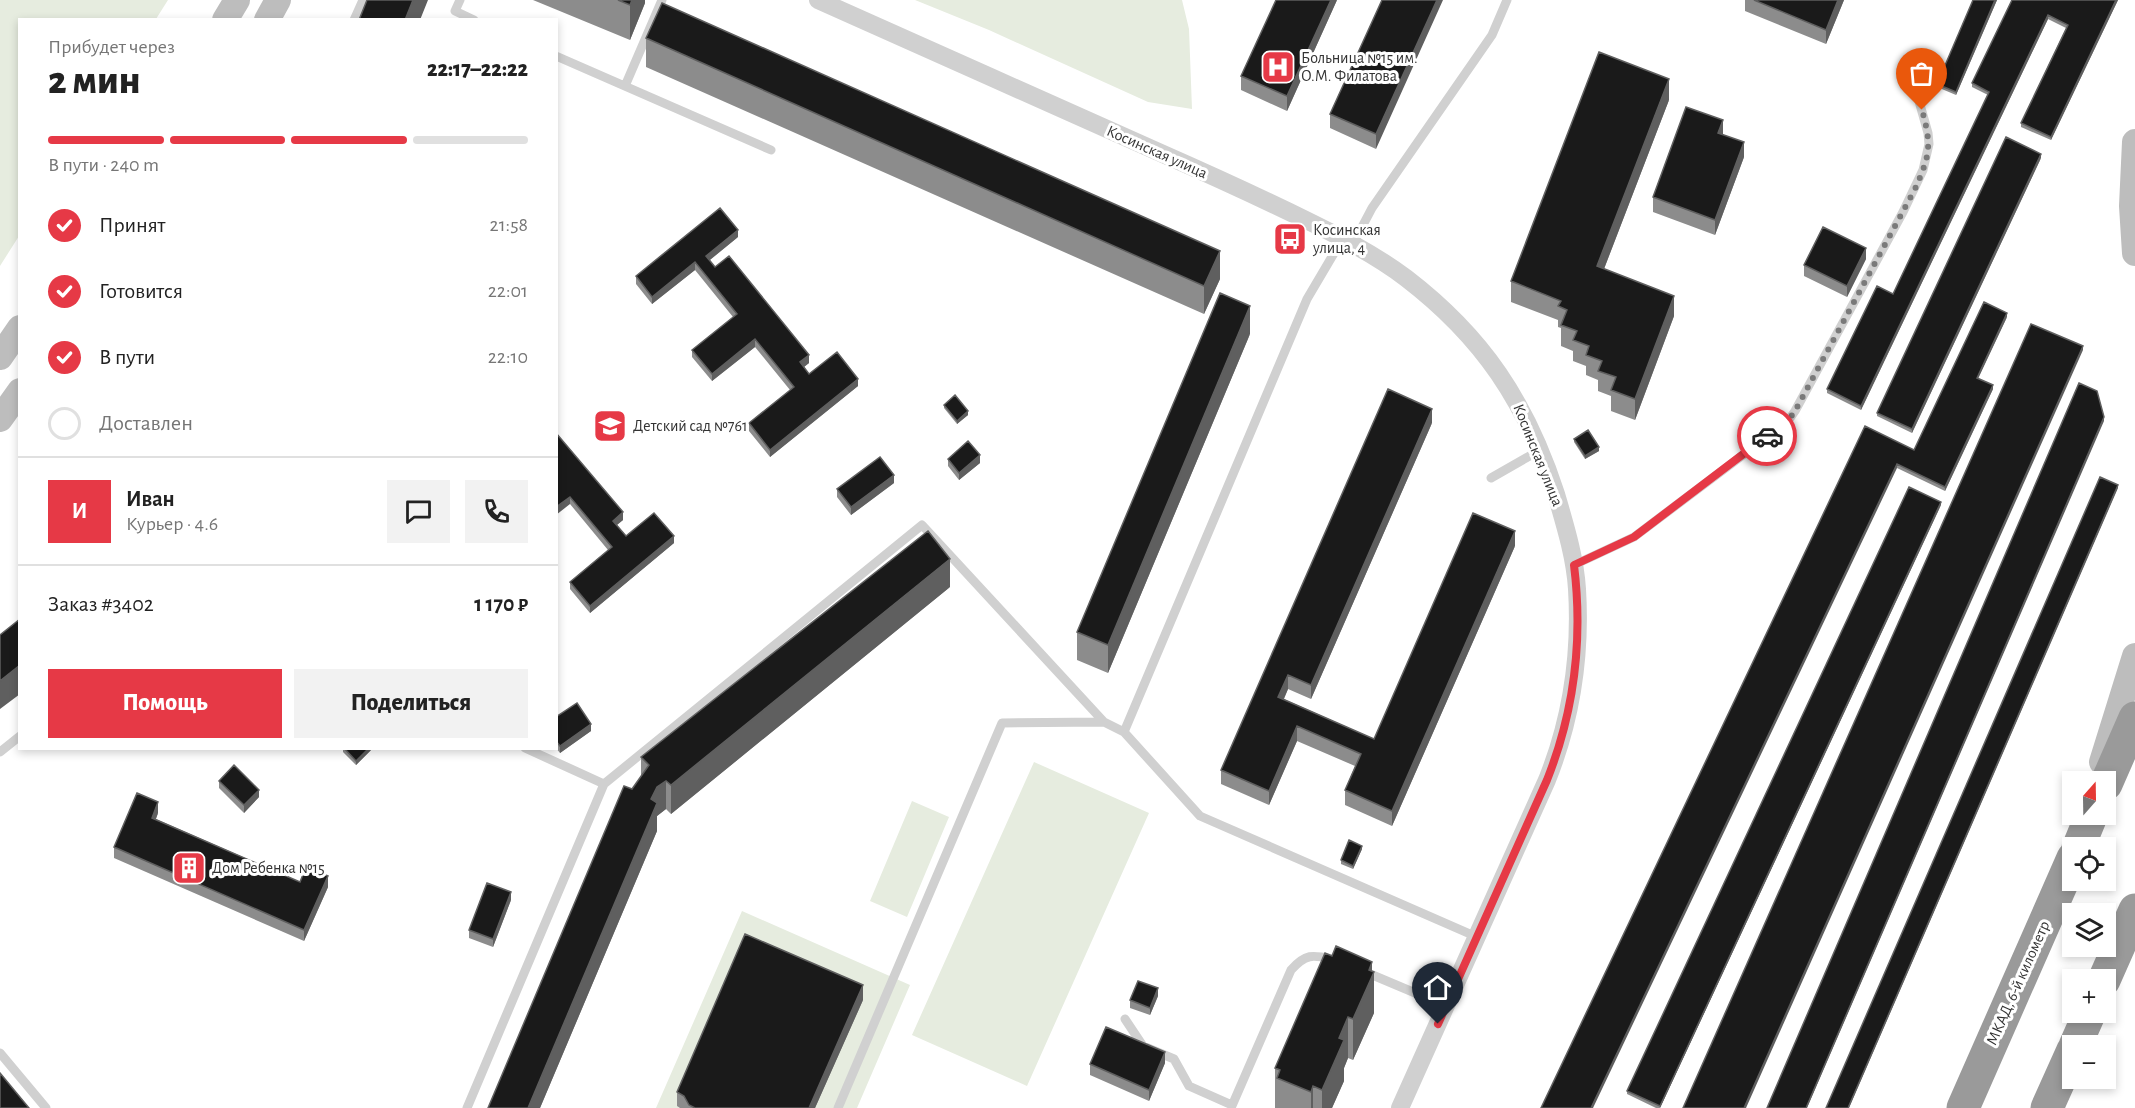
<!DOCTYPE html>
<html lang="ru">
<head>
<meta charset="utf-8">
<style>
  body { margin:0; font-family:"Alegreya Sans",sans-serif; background:#f2f2f2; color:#222; height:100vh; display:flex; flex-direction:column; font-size:22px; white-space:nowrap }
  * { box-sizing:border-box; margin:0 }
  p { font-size:20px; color:#767676 }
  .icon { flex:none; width:33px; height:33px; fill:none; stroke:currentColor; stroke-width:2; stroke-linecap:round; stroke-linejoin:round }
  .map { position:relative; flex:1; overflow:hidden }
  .side { position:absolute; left:18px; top:18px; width:540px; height:732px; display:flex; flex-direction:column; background:#fff; border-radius:0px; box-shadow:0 3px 9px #0003 }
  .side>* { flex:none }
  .needle { width:39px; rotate:20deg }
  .buttons { position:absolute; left:2062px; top:771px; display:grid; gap:12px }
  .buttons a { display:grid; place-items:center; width:54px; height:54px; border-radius:0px; background:#fff; box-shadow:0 3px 9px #0003; font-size:30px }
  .pin { position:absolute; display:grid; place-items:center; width:51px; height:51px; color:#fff; margin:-62px -26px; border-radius:50% 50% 50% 0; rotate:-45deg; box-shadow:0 0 6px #0007 }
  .pin .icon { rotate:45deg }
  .courier { position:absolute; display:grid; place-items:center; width:60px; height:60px; margin:-30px; border:4px solid #e63946; border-radius:50%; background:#fff; color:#222; box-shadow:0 2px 8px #0007 }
  .overview em { font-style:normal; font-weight:800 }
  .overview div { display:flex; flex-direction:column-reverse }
  .overview { display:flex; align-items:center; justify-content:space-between; height:102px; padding:0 30px }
  h1 { font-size:39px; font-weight:800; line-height:45px }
  .bar { display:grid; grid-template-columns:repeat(4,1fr); gap:9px 6px; align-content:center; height:72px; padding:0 30px }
  .bar i { height:8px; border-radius:4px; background:#e0e0e0 }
  .bar .selected { background:#e63946 }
  .bar p { grid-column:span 4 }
  .line { display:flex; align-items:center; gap:15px; padding:0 30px; border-top:2px solid #e0e0e0 }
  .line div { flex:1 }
  .round { display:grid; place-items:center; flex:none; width:63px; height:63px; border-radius:0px; background:#f2f2f2 }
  ol { padding:0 30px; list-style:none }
  li { display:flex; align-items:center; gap:18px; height:66px }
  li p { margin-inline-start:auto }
  li .icon { padding:6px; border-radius:50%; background:#e63946; color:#fff; stroke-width:4 }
  li:last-child { color:#767676 }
  li i { width:33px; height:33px; border:3px solid #e0e0e0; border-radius:50% }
  .cta { display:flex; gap:12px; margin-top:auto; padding:12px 30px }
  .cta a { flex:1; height:69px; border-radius:0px; background:#e63946; color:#fff; font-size:24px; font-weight:800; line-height:69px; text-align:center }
  .cta a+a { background:#f2f2f2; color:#222 }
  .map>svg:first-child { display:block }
  .green { fill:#e6ecdf }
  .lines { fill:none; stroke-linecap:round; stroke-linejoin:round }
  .lane { stroke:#d0d0d0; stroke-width:9 }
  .street { stroke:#d0d0d0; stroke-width:18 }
  .secondary { stroke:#bdbdbd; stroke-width:26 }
  .highway { stroke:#9a9a9a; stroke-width:33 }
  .wall { fill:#8c8c8c }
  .shaded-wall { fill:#5f5f5f }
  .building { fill:#1a1a1a; stroke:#5f5f5f; stroke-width:1.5 }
  .done { stroke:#7a7a7a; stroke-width:6; stroke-dasharray:0 10.8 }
  .route { stroke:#e63946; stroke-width:8 }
  .labels { text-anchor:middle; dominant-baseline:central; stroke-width:6; stroke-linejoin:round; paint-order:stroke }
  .poi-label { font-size:16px; fill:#333; stroke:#fff; text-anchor:start }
  .street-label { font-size:16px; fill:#333; stroke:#fff }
</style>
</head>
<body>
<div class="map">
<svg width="2135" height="1108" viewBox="0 0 2135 1108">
  <rect width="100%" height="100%" fill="#fff"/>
  <path class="green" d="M0,0H168L156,19L20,20L19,236L0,266Z
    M915,0H1182L1189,29L1192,109L1148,102L989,30Z
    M1034,762L1149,813L1027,1086L912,1035Z
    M912,801L949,817L907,917L870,901Z
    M742,911L910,985L857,1108H656Z"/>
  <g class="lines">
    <path class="lane" d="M460,0L455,11L474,20
      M354,20L363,0
      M556,56L771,150
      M625,86L662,0
      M1353,244L1372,208L1492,35L1507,0
      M1491,478L1540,450
      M1574,565L1634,537L1788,421L1795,411L1903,212L1923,170L1929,144L1928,133L1915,87
      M1124,732L1307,299L1343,238
      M525,748L604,784
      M0,752L20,736
      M1363,971L1446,1006
      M1125,1019L1143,1046L1174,1059L1189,1086L1232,1105
      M0,1053L46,1108
      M467,1108L604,784L922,525L1104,722L1124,732L1200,816L1477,937
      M838,1108L1002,723L1104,722
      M1231,1108L1291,970C1306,953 1313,955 1333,959"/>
    <path class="street" d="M818,0C933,51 1048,103 1163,154C1213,176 1263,199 1312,223C1345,239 1377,256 1406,278C1483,337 1526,402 1556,494C1565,525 1575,557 1577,589C1581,654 1571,720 1547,780L1400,1108"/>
    <path class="secondary" d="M225,20L237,0
      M267,20L278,0
      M2135,142L2132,206L2135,253
      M0,357L20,328
      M0,419L20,391
      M2102,762L2135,656"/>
    <path class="highway" d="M2106,784L2135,718
      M2078,848L2092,814
      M2104,980L2135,910
      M2075,1046L2090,1012
      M1963,1108L2073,858
      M2047,1108L2073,1050"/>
  </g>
  <path class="wall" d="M533,0H645V3L630,40Z
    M1337,0L1287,111L1241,90V76Z
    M1382,0L1376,149L1330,128V114Z
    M1745,0H1844L1826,44L1745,11Z
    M1973,0H1997L1956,95L1937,87V84Z
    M2012,0H2118L2051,140L2021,127V123L2066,28L2048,19L1861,410L1827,393V389L1893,294L1988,95L1972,87V83Z
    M646,38L1220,279L1204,314L646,67Z
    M1669,100L1604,269L1674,316L1635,420L1611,411V396L1598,391V380L1586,375V366L1573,361V351L1561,346V328L1558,327V320L1511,302V281Z
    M1744,157L1715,235L1653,212V197Z
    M2041,158L1912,433L1877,416V413Z
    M738,237L710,260L715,267L809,363L804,367L809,374L858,386L770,457L749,431V423L790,390L755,347L712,381L692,357V350L733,317L695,270L652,304L636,284V276Z
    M1866,259L1847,297L1804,276V265Z
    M2007,317L1978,378L1993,389L1945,491L1897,468L1865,426L1914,450Z
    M1250,334L1108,673L1077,660V632Z
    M944,405L968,415L957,424L944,408Z
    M1432,423L1311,699L1288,689L1284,699L1374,739L1515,546L1392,826L1345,805V790L1355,766L1297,741L1269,805L1221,784V770Z
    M556,433L623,520L617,525L626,536L674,543L590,613L570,589V582L608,550L570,504Z
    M1574,439L1599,451L1585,459L1574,442Z
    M948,459L980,463L959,480L948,466Z
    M894,483L851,515L837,497V489Z
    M1941,505L1660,1108H1656L1627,1094V1091Z
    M950,587L671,814L666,809L657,816V831L540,1108H488L632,789L641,777V757Z
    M556,717L591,731L560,753L556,748Z
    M343,748H371V750L356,765L343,752Z
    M219,781L259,797L244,813L219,788Z
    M158,813L156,819L300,882L328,887L304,941L114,858V847Z
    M1362,849L1353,869L1341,864V860Z
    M511,900L493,947L469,938V930Z
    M1372,971L1374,1013L1353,1060L1348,1058L1344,1068V1081L1332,1108H1275V1068Z
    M1158,996L1150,1015L1130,1008V1000Z
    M863,1000L815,1108H680L677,1106V1092Z
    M1165,1063L1149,1101L1090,1075V1064Z"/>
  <path class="shaded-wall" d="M413,0H428L420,20H405Z
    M632,0H645V3L630,40V5Z
    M1331,0H1337L1287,111V96Z
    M1437,0H1443L1376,149V134Z
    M1838,0H1844L1826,44V30Z
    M1995,0H1997L1956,95V92Z
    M2116,0H2118L2051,140V137Z
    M2048,15V19L1861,410V406Z
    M1669,79V100L1597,287V266Z
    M1723,120V135L1718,133Z
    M1744,142V157L1715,235V220Z
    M2041,154V158L1912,433V429Z
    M738,230V237L706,263V256Z
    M1866,248V259L1847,297V286Z
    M1220,251V279L1204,314V286Z
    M695,262V270L652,304V297Z
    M1674,296V316L1635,420V399Z
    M1250,306V334L1108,673V645Z
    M2007,313V317L1977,381V378Z
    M755,339V347L712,381V374Z
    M2083,346V350L1746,1108H1744Z
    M809,355V363L800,370V362Z
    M858,379V386L770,457V450Z
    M1993,385V389L1945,491V487Z
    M1432,409V423L1311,699V685Z
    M968,411V415L957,424V421Z
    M2104,417V421L1807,1108H1806Z
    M1599,447V451L1585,459V456Z
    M980,455V463L959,480V473Z
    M1897,464V468L1593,1108H1591Z
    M894,475V483L851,515V507Z
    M2118,485V488L1849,1108H1848Z
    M570,497V504L556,515V507Z
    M1941,502V505L1660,1108V1106Z
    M623,512V520L613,528V521Z
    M1515,531V546L1392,826V811Z
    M674,536V543L590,613V606Z
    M950,559V587L671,814V785Z
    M20,665V694L0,709V681Z
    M1288,675V689L1278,712V697Z
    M591,724V731L560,753V746Z
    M1297,726V741L1269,805V791Z
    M369,748H371V750L356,765V761Z
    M666,781V809L657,816V831L540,1108H528L651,799L657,787Z
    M259,790V797L244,813V805Z
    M158,802V813L152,829V818Z
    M1362,846V849L1353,869V866Z
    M328,876V887L304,941V930Z
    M511,892V900L493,947V939Z
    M1372,962V975L1374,972V1013L1353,1060V1019L1369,970Z
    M863,985V1000L815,1108H809Z
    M1158,988V996L1150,1015V1008Z
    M1348,1017V1058L1344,1068V1081L1332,1108H1322V1090L1339,1038Z
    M1165,1052V1063L1149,1101V1090Z
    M1313,1086V1108H1311V1092Z"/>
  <path class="building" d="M367,0H413L405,20H359Z
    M618,0H632L630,5Z
    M1276,0H1331L1287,96L1241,76Z
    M1382,0H1437L1376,134L1330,114Z
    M1754,0H1838L1826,30Z
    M1973,0H1995L1956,92L1937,84Z
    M2012,0H2116L2051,137L2021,123L2068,25L2048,15L1861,406L1827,389L1877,286L1893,294L1989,92L1972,83Z
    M662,3L1220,251L1204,286L646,38Z
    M1599,52L1669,79L1597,266L1674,296L1635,399L1611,390L1616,377L1598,371L1602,361L1586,355L1589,346L1573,340L1577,331L1561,325L1567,310L1558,306L1561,301L1511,281Z
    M1686,107L1723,120L1718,133L1744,142L1715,220L1653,197Z
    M2006,137L2041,154L1912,429L1877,413Z
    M720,208L738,230L706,256L715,267L729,256L809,355L800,362L809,374L837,352L858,379L770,450L749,423L794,387L755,339L712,374L692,350L737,314L695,262L652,297L636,276Z
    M1823,227L1866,248L1847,286L1804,265Z
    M1220,293L1250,306L1108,645L1077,632Z
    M1984,302L2007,313L1977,378L1993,385L1945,487L1897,464L1591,1108H1541L1865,426L1914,450Z
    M2031,324L2083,346L1744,1108H1683Z
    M2079,383L2097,391L2104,417L1806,1108H1767Z
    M1388,389L1432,409L1311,685L1288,675L1278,697L1374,739L1473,513L1515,531L1392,811L1345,790L1361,754L1297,726L1269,791L1221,770Z
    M955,395L968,411L957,421L944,405Z
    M1588,430L1599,447L1585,456L1574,439Z
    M556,433L623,512L613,521L626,536L654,513L674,536L590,606L570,582L612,547L570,497L556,507Z
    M968,441L980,455L959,473L948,459Z
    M880,457L894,475L851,507L837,489Z
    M2100,477L2118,485L1848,1108H1826Z
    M1909,487L1941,502L1660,1106L1627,1091Z
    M928,531L950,559L671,785L666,781L657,787L651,799L657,803L528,1108H488L624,786L632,789L649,765L641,757Z
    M20,619V665L0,681V635Z
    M577,703L591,724L560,746L556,741V717Z
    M344,748H369L356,761Z
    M234,765L259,790L244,805L219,781Z
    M137,793L158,802L152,818L300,882L306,867L328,876L304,930L114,847Z
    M1349,840L1362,846L1353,866L1341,860Z
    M487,883L511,892L493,939L469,930Z
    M745,934L863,985L809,1108H695L689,1105L684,1096L677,1092Z
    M1336,946L1372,962L1369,970L1374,972L1353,1019L1348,1017L1339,1038L1344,1040L1322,1090L1313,1086L1311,1092L1277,1078L1280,1070L1275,1068L1325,953L1332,956Z
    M1138,981L1158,988L1150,1008L1130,1000Z
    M1106,1027L1165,1052L1149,1090L1090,1064Z
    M0,1073L29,1108H0Z"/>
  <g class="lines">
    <path class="done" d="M1767,436L1788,421L1795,411L1915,189C1930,155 1932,146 1922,110"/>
    <path class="route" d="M1438,1024L1547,780C1574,712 1583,638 1574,565L1634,537L1767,436"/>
  </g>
  <defs>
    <g id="hospital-square" transform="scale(1.725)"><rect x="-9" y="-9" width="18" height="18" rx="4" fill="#e63946" stroke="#fff"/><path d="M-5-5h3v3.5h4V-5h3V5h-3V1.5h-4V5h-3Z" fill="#fff"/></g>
    <g id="bus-square" transform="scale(1.725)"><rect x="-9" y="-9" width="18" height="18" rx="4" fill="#e63946" stroke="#fff"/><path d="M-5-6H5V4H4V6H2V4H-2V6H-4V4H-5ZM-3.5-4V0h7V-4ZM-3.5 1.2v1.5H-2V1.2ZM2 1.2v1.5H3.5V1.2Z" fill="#fff"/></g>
    <g id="school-square" transform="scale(1.725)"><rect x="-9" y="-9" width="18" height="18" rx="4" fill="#e63946" stroke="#fff"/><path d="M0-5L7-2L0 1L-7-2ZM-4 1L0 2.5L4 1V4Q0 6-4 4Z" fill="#fff"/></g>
    <g id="building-square" transform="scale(1.725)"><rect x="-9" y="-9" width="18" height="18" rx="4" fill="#e63946" stroke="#fff"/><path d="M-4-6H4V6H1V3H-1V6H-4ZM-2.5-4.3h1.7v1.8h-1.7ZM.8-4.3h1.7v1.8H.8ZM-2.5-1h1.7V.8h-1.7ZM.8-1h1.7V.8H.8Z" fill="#fff"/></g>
  </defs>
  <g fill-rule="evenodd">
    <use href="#hospital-square" x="1278" y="67"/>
    <use href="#bus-square" x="1290" y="239"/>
    <use href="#school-square" x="610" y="426"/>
    <use href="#building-square" x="189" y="868"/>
  </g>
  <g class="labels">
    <g class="poi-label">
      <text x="1301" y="58">Больница №15 им.<tspan x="1301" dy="18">О.М. Филатова</tspan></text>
      <text x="1313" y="230">Косинская<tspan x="1313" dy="18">улица, 4</tspan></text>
      <text x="633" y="426">Детский сад №761</text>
      <text x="212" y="868">Дом Ребенка №15</text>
    </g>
    <g class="street-label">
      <text transform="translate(1157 152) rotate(24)">Косинская улица</text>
      <text transform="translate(1538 455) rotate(68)">Косинская улица</text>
      <text transform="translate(2018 983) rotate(-66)">МКАД, 6-й километр</text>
    </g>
  </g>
</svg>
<div class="buttons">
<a><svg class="needle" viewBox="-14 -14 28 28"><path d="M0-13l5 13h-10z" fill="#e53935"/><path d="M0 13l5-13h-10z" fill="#767676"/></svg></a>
<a><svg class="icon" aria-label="locate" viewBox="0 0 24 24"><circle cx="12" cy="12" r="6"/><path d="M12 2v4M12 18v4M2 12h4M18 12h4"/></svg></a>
<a><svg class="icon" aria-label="layers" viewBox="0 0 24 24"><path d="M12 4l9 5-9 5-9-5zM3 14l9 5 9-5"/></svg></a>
<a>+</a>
<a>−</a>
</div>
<div class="pin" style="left:1922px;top:110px;background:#ea580c"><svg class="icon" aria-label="bag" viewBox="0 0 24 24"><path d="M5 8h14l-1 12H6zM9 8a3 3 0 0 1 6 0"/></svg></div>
<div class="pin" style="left:1438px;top:1024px;background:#1f2937"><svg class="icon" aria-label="home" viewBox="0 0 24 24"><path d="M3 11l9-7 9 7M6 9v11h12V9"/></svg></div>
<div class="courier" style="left:1767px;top:436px"><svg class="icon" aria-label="car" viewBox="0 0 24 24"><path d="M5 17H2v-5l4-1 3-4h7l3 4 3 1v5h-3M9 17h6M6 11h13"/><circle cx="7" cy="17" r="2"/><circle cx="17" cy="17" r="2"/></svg></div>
<section class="side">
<div class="overview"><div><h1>2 мин</h1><p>Прибудет через</p></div><em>22:17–22:22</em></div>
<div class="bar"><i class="selected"></i><i class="selected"></i><i class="selected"></i><i></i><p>В пути · 240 m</p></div>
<ol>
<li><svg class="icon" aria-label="check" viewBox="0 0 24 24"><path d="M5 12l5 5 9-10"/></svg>Принят<p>21:58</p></li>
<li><svg class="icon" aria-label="check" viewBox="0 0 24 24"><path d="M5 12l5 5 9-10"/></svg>Готовится<p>22:01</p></li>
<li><svg class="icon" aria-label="check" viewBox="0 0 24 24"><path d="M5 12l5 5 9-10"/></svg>В пути<p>22:10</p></li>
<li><i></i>Доставлен</li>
</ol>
<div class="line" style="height:108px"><b class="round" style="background:#e63946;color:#fff">И</b><div><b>Иван</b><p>Курьер · 4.6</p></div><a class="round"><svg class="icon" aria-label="chat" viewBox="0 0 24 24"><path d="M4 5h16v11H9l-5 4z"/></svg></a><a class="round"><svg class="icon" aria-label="phone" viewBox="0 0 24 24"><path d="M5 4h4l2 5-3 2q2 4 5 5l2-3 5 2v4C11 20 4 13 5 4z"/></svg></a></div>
<div class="line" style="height:78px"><div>Заказ #3402</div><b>1 170 ₽</b></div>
<div class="cta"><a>Помощь</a><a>Поделиться</a></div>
</section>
</div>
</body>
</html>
